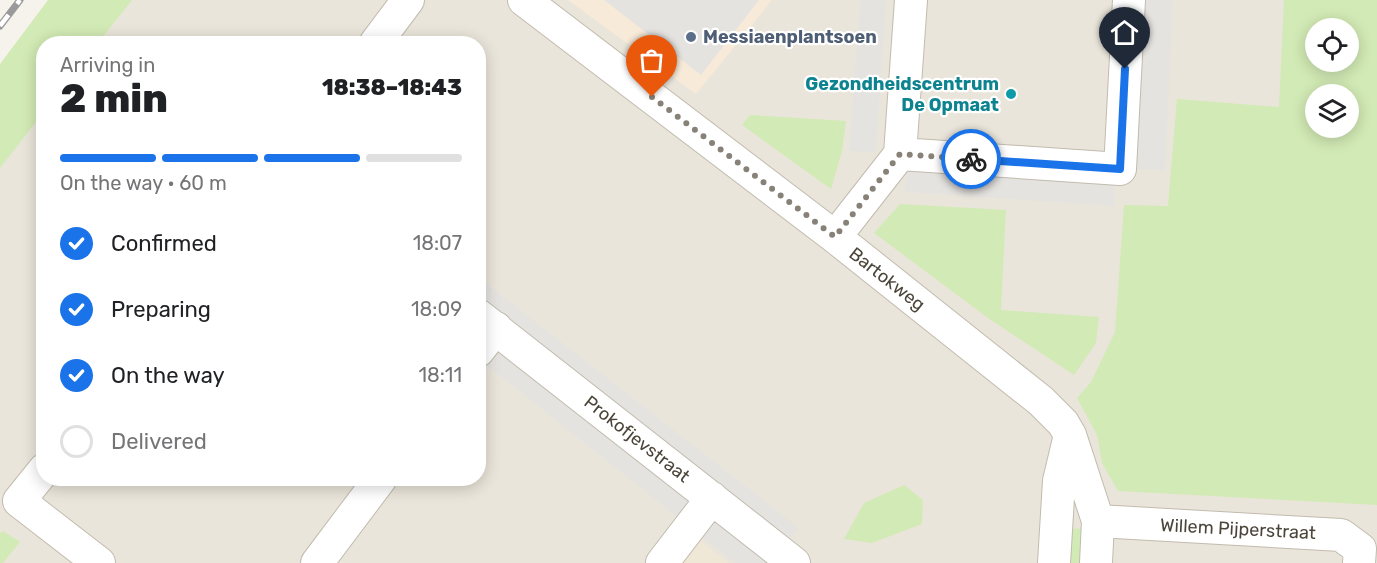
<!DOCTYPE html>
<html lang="en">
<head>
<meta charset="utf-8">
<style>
  body { margin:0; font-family:Rubik,sans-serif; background:#f2f2f2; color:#202124; height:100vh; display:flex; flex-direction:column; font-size:22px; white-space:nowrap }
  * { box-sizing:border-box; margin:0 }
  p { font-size:20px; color:#757577 }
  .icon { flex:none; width:33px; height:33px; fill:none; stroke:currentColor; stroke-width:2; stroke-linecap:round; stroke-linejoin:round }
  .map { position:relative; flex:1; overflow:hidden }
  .panel { position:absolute; left:36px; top:36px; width:450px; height:450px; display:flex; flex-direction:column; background:#fff; border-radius:24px; box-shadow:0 3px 15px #0003 }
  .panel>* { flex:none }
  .fabs { position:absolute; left:1305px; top:18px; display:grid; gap:12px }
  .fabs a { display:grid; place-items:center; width:54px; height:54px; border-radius:50%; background:#fff; box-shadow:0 3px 15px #0003; font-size:30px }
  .pin { position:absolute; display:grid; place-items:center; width:51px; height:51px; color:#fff; margin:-62px -26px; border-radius:50% 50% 50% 0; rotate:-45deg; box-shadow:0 0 6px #0007 }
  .pin .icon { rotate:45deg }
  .courier { position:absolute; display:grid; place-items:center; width:60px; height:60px; margin:-30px; border:4px solid #1a73e8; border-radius:50%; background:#fff; color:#222; box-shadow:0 2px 8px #0007 }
  .overview em { font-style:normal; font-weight:800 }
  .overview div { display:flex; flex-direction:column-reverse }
  .overview { display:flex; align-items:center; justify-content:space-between; height:102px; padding:0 24px }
  h1 { font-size:39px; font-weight:800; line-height:45px }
  .bar { display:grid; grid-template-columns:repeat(4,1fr); gap:9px 6px; align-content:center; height:72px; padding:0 24px }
  .bar i { height:8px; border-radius:4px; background:#e0e0e0 }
  .bar .selected { background:#1a73e8 }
  .bar p { grid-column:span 4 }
  ol { padding:0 24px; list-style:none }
  li { display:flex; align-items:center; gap:18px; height:66px }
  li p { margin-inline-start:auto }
  li .icon { padding:6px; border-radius:50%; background:#1a73e8; color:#fff; stroke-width:4 }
  li:last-child { color:#757577 }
  li i { width:33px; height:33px; border:3px solid #e0e0e0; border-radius:50% }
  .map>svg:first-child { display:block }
  .residential { fill:#eae5da; fill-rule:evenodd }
  .commercial { fill:#f7ead8 }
  .education { fill:#efe8d6 }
  .green { fill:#d2eab5; fill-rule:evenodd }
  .parking { fill:#e5e3e0 }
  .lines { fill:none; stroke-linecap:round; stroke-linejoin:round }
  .street-casing { stroke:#c2bbae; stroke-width:34 }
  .street { stroke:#fff; stroke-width:32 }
  .rail-casing { stroke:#9a9a9a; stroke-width:7 }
  .rail { stroke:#fff; stroke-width:4.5; stroke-dasharray:14; stroke-linecap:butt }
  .done { stroke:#878178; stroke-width:6; stroke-dasharray:0 10.8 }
  .route { stroke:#1a73e8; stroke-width:8 }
  .service-dot { fill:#5c6f8a; stroke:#fff; stroke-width:2 }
  .culture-dot { fill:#0f9aa8; stroke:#fff; stroke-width:2 }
  .labels { text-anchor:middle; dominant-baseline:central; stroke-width:4.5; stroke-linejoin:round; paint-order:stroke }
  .service-label { font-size:18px; font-weight:bold; fill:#4e5e75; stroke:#fff; text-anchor:start }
  .culture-label { font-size:18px; font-weight:bold; fill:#0d838f; stroke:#fff; text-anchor:end }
  .street-label { font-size:18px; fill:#4b4439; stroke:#fff }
</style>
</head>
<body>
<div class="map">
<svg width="1377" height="563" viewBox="0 0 1377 563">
  <rect width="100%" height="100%" fill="#f6f3ec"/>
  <path class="residential" d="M100,0H1377V563H0V130L43,73L44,478H478V44L66,43ZM1316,28H1348V62H1316ZM1316,94H1348V128H1316Z"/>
  <path class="commercial" d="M568,0H772L696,94Z"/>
  <path class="education" d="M695,536L728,563H674Z"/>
  <path class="green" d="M48,0H132L98,43L44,44L43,113L0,168V64Z
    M1284,0H1377V505L1118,491L1102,463L1097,435L1077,398L1091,382L1115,332L1124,205L1168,206L1177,99L1279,107ZM1316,28H1348V62H1316ZM1316,94H1348V128H1316Z
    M750,115L846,121L842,151L831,189L742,125Z
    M900,204L1006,210L1001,310L1099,317L1096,343L1074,375L988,318L874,233Z
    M904,485L923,500L922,524L872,543L844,539L864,503Z
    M1067,528L1084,529L1082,563H1065Z
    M3,531L20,542L3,563H0V533Z"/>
  <path class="parking" d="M604,0H759L701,75Z
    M860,0H886L876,152L849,151Z
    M1143,0H1173L1165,171L1134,169Z
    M908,163L1115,177L1114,206L904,192Z
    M478,277L799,528L770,563H735L479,359Z"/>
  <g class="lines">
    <g class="street-casing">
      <path id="street" d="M524,0L835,237L1041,401L1063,423L1070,435L1098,521L1096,563
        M911,0L900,154L1120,169L1129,0
        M375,44L408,0
        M835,237L900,154
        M478,315L794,563
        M478,351L496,328
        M44,470L19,501L99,563
        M1098,521L1341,535L1360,549L1359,563
        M317,563L381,478
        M662,563L712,498
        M1054,563L1059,481L1070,435"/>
    </g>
    <use href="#street" class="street"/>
    <g class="rail-casing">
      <path id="rail" d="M0,26L20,0"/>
    </g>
    <use href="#rail" class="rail"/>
  </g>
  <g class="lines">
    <path class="done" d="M652,97L835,237L900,154L971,159"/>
    <path class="route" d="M971,159L1120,169L1125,69"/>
  </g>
  <circle class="service-dot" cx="691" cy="37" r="6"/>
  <circle class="culture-dot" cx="1011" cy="94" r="6"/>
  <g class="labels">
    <g class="service-label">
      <text x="703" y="37">Messiaenplantsoen</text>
    </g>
    <g class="culture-label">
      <text x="999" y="84">Gezondheidscentrum<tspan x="999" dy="21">De Opmaat</tspan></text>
    </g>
    <g class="street-label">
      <text transform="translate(887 279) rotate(38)">Bartokweg</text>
      <text transform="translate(637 439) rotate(38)">Prokofjevstraat</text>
      <text transform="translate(1238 529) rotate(3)">Willem Pijperstraat</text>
    </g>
  </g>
</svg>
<div class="fabs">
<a><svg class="icon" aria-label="locate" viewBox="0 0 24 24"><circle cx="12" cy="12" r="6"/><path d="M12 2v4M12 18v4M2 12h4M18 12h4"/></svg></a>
<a><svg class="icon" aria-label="layers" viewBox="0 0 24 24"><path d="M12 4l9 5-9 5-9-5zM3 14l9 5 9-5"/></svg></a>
</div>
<div class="pin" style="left:652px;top:97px;background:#ea580c"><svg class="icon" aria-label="bag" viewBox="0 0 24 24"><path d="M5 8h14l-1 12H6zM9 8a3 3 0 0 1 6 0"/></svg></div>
<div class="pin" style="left:1125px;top:69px;background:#1f2937"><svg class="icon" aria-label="home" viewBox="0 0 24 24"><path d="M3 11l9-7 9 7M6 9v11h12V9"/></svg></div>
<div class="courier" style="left:971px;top:159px"><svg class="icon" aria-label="bike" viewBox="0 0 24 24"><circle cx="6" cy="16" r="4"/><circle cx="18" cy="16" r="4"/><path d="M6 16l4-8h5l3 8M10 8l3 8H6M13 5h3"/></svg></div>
<section class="panel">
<div class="overview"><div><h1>2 min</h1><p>Arriving in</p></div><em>18:38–18:43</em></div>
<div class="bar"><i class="selected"></i><i class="selected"></i><i class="selected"></i><i></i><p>On the way · 60 m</p></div>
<ol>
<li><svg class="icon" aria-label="check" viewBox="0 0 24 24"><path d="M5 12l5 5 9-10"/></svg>Confirmed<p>18:07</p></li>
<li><svg class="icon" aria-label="check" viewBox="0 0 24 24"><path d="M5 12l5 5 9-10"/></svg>Preparing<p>18:09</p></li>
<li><svg class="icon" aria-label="check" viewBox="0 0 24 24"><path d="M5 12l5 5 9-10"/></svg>On the way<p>18:11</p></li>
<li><i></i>Delivered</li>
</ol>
</section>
</div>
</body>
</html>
